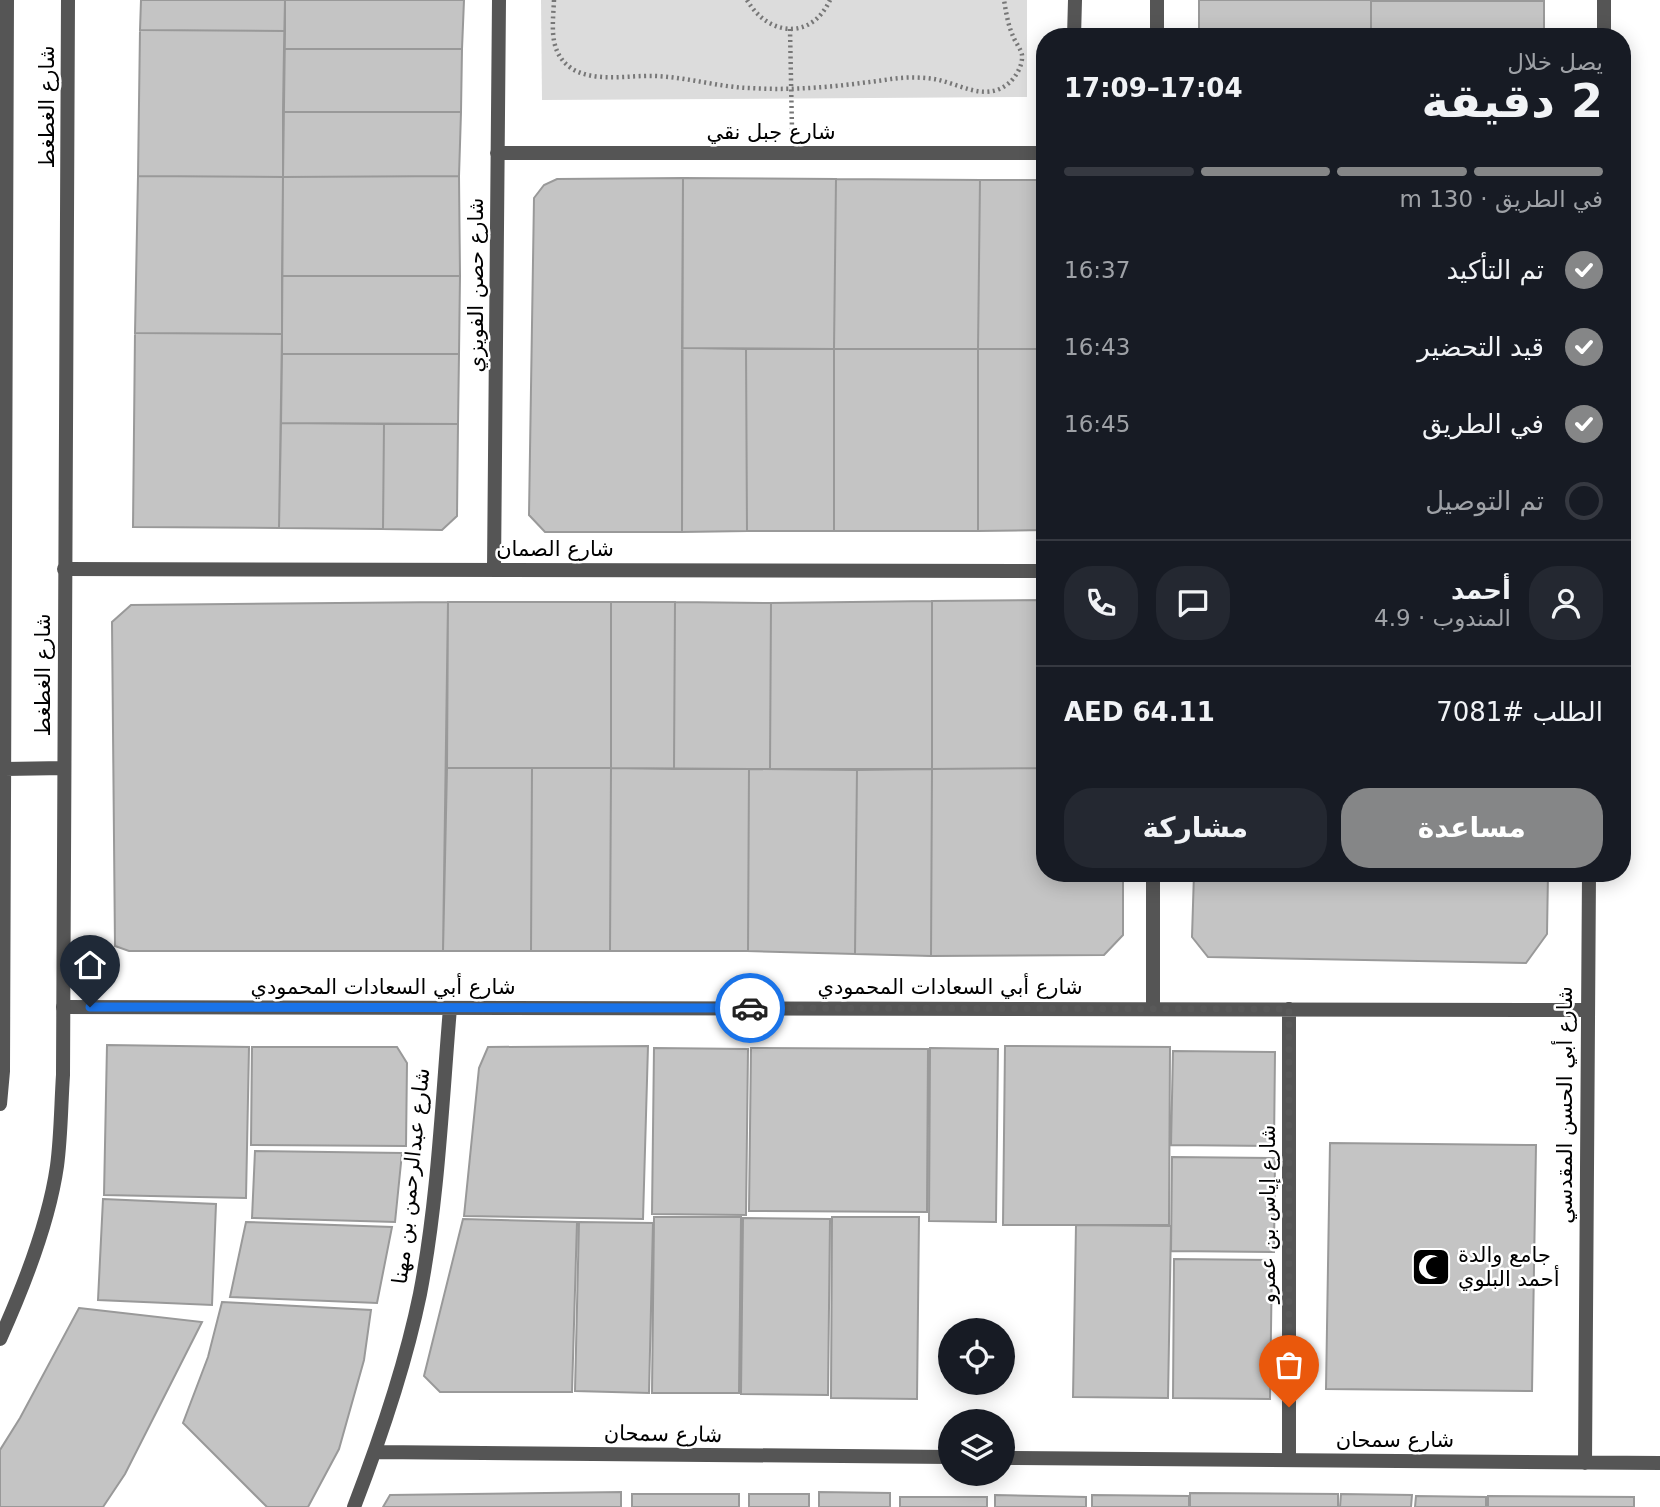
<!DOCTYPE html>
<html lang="ar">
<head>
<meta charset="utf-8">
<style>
  body { margin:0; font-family:"DejaVu Sans",Vazirmatn,sans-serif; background:#242831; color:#f1f3f6; direction:rtl; height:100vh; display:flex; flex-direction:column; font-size:26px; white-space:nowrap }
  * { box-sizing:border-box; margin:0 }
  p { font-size:23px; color:#9ea1a6 }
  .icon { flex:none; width:38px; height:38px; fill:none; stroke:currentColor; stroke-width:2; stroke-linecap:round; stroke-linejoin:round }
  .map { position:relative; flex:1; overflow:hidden; direction:ltr }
  .sheet { position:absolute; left:1036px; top:28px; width:595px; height:854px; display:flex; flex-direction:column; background:#171b24; border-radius:28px; box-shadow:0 4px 18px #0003; direction:rtl }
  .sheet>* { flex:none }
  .tools { position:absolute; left:938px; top:1318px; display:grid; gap:14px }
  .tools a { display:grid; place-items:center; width:77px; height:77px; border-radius:50%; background:#171b24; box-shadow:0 4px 18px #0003; font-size:35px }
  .pin { position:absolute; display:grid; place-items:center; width:60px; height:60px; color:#fff; margin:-72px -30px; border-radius:50% 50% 50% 0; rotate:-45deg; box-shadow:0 0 7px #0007 }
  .pin .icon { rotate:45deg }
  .courier { position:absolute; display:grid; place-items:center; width:70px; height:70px; margin:-35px; border:5px solid #1a73e8; border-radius:50%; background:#fff; color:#222; box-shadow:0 2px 9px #0007 }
  .overview em { font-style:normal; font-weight:600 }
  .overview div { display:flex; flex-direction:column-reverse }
  .overview { display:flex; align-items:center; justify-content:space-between; height:119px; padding:0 28px }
  h1 { font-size:46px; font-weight:600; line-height:52px }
  .bar { display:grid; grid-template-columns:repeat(4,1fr); gap:10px 7px; align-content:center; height:84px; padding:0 28px }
  .bar i { height:9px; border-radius:5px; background:#363941 }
  .bar .active { background:#858687 }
  .bar p { grid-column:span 4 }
  .line { display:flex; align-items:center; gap:18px; padding:0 28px; border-top:2px solid #363941 }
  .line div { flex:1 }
  .round { display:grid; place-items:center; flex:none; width:74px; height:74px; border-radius:28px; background:#242831 }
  ol { padding:0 28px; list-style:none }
  li { display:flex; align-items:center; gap:21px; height:77px }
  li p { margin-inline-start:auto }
  li .icon { padding:7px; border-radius:50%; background:#858687; color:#fff; stroke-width:4 }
  li:last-child { color:#9ea1a6 }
  li i { width:38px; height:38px; border:4px solid #363941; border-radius:50% }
  .action { display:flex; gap:14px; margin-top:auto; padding:14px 28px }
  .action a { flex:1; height:80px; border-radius:28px; background:#858687; color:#fff; font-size:28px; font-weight:600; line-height:80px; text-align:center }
  .action a+a { background:#242831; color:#f1f3f6 }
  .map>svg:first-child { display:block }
  .green { fill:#dcdcdc }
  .building { fill:#c4c4c4; stroke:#999; stroke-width:2 }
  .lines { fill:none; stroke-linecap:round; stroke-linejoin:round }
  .path { stroke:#777; stroke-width:4.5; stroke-dasharray:2 3.5; stroke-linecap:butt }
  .service { stroke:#555; stroke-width:14 }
  .minor { stroke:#555; stroke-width:14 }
  .tertiary { stroke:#555; stroke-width:14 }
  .done { stroke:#595959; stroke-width:7; stroke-dasharray:0 12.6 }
  .route { stroke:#1a73e8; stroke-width:9 }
  .labels { text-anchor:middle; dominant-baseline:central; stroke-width:5; stroke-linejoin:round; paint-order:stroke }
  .street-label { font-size:21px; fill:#000; stroke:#fff }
  .poi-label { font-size:21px; fill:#000; stroke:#fff; text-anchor:start }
</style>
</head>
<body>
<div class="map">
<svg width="1660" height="1507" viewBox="0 0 1660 1507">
  <rect width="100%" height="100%" fill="#fff"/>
  <path class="green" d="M541,0H1027V97L542,100Z"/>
  <path class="building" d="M141,0H285V31L140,30Z
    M285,0H464L462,49H284Z
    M1199,0H1371V37H1199Z
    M1371,0H1544V1H1371Z
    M1371,1H1544V37H1371Z
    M140,30L285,31L283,177L138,176Z
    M284,49H462L461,112H283Z
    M283,112H461L459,176L283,177Z
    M138,176L283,177L282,334L135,333Z
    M459,176L460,276H282L283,177Z
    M683,178L682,532H545L529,515L534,198L544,185L557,179Z
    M683,178L836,179L834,349L682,348Z
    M836,179L980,180L978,349H834Z
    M980,180H1045V349H978Z
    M282,276H460L459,354H282Z
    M135,333L282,334L279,528L133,527Z
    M682,348L746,349L747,531L682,532Z
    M746,349H834V531H747Z
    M834,349H978V531H834Z
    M978,349H1045V530L978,531Z
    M282,354H459L458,424L281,423Z
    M281,423L384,424L383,529L279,528Z
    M384,424H458L457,516L442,530L383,529Z
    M1045,600V768L932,769V601Z
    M932,601V769H770L771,603Z
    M448,602H611V768H447Z
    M448,602L443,951H129L115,946L112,622L131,605Z
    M611,602H675L674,769L611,768Z
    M675,602L771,603L770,769H674Z
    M447,768H532L531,951H443Z
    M532,768H611L610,951H531Z
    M611,768L749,769L748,951H610Z
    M1045,768V873H1123V935L1104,955L931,956L932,769Z
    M749,769L857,770L855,954L748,951Z
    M932,769L931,956L855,954L857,770Z
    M1194,873H1548L1547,934L1526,963L1208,957L1192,937Z
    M107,1045L249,1047L246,1198L104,1195Z
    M648,1046L643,1219L464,1216L479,1068L488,1047Z
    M1005,1046L1170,1047L1169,1225H1003Z
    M252,1047H397L407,1063L406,1146L251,1145Z
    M654,1048L748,1049L746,1215L652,1214Z
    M751,1048L928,1049L927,1212L749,1211Z
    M930,1048L998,1049L996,1222L929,1221Z
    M1173,1051L1275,1052L1274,1146L1171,1145Z
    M1330,1143L1536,1145L1532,1391L1326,1389Z
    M255,1151L402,1153L395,1222L252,1218Z
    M1172,1157L1275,1158L1274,1252L1171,1251Z
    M103,1199L216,1204L212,1305L98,1300Z
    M654,1217H741L739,1393H652Z
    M832,1217H919L917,1399L831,1398Z
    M743,1218L830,1219L828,1395L741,1394Z
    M463,1219L577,1222L572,1392H440L424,1376Z
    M246,1222L392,1227L377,1303L230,1297Z
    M579,1222L653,1223L649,1393L575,1391Z
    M1076,1225L1171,1226L1168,1398L1073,1397Z
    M1174,1259L1272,1260L1270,1399L1173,1398Z
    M222,1302L371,1310L364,1360L339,1449L308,1507H267L183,1423L208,1357Z
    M79,1308L202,1322L125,1474L103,1507H0V1450L20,1418Z
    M621,1492V1507H383L390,1495Z
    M819,1492L890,1493V1507H819Z
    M1190,1493L1338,1494V1507H1190Z
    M632,1494H739V1507H632Z
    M749,1494H809V1507H749Z
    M1341,1494L1412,1495L1411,1507H1340Z
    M995,1495L1086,1497V1507H995Z
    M1092,1495L1189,1496V1507H1092Z
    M1416,1496L1486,1497V1507H1415Z
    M1488,1496L1634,1497V1507H1488Z
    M900,1497H987V1507H900Z"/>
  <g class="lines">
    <path class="path" d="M554,0C553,25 548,52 571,68C593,83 629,75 654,76C687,77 718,87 749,88C797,91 843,86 891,79C905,77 920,77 934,79C959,83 985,103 1009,83C1016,77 1023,65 1022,55C1021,49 1015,42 1013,36C1008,25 1006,12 1004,0
      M747,0C768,36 811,41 830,0
      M790,29L792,130"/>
    <path class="service" d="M1074,37L1075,0"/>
    <path class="minor" d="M1157,37V0
      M1604,37V0
      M497,153H1045
      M64,569L1045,571
      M494,570L499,0
      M63,1007L1586,1010
      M1153,1008V873
      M376,1452L950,1457
      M1003,1458L1660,1463
      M1289,1460V1009
      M1585,1463L1589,873
      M354,1507C381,1437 405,1367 420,1294C438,1200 442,1103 450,1008"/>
    <path class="tertiary" d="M5,769L64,768
      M0,1104L3,1071L7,0
      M0,1339C23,1288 49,1222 57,1166C61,1136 61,1105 63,1075L68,0"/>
  </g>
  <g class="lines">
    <path class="done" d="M750,1008L1289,1009V1407"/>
    <path class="route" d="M90,1007L750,1008"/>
  </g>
  <defs>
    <g id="mosque-square" transform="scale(2.0125)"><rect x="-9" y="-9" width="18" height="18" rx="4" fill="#000" stroke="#fff"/><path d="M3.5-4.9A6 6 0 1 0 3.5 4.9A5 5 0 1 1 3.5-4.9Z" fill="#fff"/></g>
  </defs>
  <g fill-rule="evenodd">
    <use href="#mosque-square" x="1431" y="1267"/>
  </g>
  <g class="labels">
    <g class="street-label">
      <text transform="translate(47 107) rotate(-90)">شارع الغطغط</text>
      <text x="771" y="132">شارع جبل نقي</text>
      <text transform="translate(476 285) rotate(-90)">شارع حصن الفويزي</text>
      <text x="555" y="549">شارع الصمان</text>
      <text transform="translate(43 675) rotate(-90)">شارع الغطغط</text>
      <text x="383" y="987">شارع أبي السعادات المحمودي</text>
      <text x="950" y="987">شارع أبي السعادات المحمودي</text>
      <text transform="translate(1565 1105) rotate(-90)">شارع أبي الحسن المقدسي</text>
      <text transform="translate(411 1176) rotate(-84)">شارع عبدالرحمن بن مهنا</text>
      <text transform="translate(1268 1214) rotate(-90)">شارع إياس بن عمرو</text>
      <text transform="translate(663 1434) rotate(1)">شارع سمحان</text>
      <text x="1395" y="1440">شارع سمحان</text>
    </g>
    <g class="poi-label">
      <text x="1458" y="1255">جامع والدة<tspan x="1458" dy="24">أحمد البلوي</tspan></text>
    </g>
  </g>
</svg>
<div class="tools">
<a><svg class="icon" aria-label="locate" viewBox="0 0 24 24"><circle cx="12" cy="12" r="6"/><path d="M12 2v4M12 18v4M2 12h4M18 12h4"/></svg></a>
<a><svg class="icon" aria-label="layers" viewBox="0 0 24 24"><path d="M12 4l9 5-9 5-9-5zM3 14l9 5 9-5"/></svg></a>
</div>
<div class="pin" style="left:1289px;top:1407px;background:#ea580c"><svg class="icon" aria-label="bag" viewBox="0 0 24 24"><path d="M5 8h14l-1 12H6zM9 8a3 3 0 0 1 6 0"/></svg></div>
<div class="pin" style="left:90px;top:1007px;background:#1f2937"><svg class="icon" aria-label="home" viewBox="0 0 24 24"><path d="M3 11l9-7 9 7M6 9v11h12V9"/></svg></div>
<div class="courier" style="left:750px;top:1008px"><svg class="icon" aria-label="car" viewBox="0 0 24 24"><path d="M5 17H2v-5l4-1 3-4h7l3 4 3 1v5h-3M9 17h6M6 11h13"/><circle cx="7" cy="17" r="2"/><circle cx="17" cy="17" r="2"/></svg></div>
<section class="sheet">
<div class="overview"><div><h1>2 دقيقة</h1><p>يصل خلال</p></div><em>17:04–17:09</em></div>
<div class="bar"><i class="active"></i><i class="active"></i><i class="active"></i><i></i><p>في الطريق · 130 m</p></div>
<ol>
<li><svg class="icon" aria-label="check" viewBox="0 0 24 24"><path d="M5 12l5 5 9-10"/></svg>تم التأكيد<p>16:37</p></li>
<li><svg class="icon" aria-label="check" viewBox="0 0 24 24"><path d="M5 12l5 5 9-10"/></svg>قيد التحضير<p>16:43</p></li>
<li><svg class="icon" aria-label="check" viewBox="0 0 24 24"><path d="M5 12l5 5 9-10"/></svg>في الطريق<p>16:45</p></li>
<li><i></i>تم التوصيل</li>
</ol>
<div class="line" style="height:126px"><a class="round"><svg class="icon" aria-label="person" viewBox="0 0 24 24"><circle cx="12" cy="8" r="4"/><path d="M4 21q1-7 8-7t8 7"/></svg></a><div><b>أحمد</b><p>المندوب · 4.9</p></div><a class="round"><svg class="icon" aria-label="chat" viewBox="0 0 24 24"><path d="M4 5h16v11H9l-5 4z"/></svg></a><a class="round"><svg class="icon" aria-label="phone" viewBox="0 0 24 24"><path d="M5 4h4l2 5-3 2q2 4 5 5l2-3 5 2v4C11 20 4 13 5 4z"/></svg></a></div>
<div class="line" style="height:91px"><div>الطلب #7081</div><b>AED 64.11</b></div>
<div class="action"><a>مساعدة</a><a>مشاركة</a></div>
</section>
</div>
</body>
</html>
